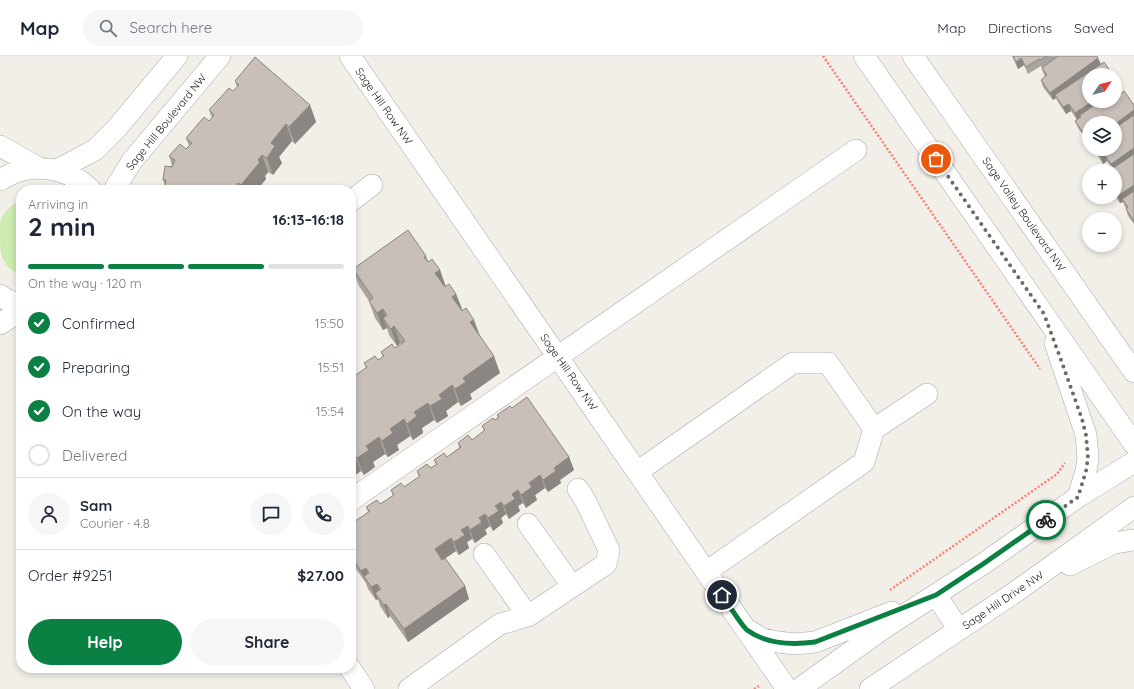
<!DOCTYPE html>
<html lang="en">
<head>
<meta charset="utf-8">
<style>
  body { margin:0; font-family:Quicksand,sans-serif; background:#f6f6f7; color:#1f2937; height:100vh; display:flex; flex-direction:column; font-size:15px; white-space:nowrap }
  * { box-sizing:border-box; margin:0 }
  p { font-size:13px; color:#747a83 }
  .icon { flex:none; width:22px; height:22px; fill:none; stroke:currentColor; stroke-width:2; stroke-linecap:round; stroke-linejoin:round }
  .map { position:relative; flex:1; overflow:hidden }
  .side { position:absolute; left:16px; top:129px; width:340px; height:488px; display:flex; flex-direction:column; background:#fff; border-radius:16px; box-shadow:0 2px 6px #0003 }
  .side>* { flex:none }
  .needle { width:26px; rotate:55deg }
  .controls { position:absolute; left:1082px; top:12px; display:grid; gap:8px }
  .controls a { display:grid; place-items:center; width:40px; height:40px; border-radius:50%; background:#fff; box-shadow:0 2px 6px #0003; font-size:20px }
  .pin { position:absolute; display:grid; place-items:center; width:34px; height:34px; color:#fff; margin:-17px; border:2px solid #fff; border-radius:50%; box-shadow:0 1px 4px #0007 }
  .courier { position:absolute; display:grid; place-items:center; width:40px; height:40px; margin:-20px; border:3px solid #0b8043; border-radius:50%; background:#fff; color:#222; box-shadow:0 1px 5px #0007 }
  .headline em { font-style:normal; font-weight:700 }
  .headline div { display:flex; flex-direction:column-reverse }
  .headline { display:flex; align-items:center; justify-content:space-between; height:68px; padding:0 12px }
  h1 { font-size:26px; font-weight:700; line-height:30px }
  .bar { display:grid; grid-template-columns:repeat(4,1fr); gap:6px 4px; align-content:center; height:48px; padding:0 12px }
  .bar i { height:5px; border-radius:3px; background:#e0e1e3 }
  .bar .active { background:#0b8043 }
  .bar p { grid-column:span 4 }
  .line { display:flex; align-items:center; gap:10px; padding:0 12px; border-top:1px solid #e0e1e3 }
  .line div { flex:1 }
  .round { display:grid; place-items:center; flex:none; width:42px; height:42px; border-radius:21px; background:#f6f6f7 }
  ol { padding:0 12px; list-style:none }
  li { display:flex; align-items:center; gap:12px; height:44px }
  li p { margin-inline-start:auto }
  li .icon { padding:4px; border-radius:50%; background:#0b8043; color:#fff; stroke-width:4 }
  li:last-child { color:#747a83 }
  li i { width:22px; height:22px; border:2px solid #e0e1e3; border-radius:50% }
  .action { display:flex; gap:8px; margin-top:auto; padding:8px 12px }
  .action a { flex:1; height:46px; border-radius:24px; background:#0b8043; color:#fff; font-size:16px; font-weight:700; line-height:46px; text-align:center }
  .action a+a { background:#f6f6f7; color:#1f2937 }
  header { display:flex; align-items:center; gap:24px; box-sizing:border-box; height:56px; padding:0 20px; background:#fff; border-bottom:1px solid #e0e1e3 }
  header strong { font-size:19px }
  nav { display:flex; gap:22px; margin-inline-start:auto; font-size:14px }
  .search { width:280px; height:36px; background:#f6f6f7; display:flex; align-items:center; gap:10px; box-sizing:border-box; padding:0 14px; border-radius:22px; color:#747a83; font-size:15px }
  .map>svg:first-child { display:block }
  .grass { fill:#cdebb0 }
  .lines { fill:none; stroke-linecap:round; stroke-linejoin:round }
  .minor-casing { stroke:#a9a9a9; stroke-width:22 }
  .path { stroke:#fa8072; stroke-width:2.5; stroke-dasharray:2 2; stroke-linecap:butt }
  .minor { stroke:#fff; stroke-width:21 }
  .wall { fill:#aba49e }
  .shaded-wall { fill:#8b8681 }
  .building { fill:#c7bfb8; stroke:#8b8681 }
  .done { stroke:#6b6a68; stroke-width:4; stroke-dasharray:0 7.2 }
  .route { stroke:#0b8043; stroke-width:5 }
  .labels { text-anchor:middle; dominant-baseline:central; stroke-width:4; stroke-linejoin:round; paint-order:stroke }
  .street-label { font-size:11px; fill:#222; stroke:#fff }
</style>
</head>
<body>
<header>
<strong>Map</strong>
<div class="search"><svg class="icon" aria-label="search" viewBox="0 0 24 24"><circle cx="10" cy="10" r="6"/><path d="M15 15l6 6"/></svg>Search here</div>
<nav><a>Map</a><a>Directions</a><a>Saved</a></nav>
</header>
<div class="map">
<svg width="1134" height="633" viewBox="0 0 1134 633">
  <rect width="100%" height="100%" fill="#f2efe9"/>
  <path class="grass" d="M21,143V220C1,209 0,200 0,178C0,173 0,167 1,163C6,154 13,148 21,143Z"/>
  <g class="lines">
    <g class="minor-casing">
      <path id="minor" d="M350,0L787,633
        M864,0L1134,388
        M913,0L1134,316
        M0,90L39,112
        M57,114L95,94L116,73L177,0
        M0,124C6,121 13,116 20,115C45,108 72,115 91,134
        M114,134L132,105L220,0
        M351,145L372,129
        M0,239L7,244L21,249
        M0,268L21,254
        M1055,287L1086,379L1088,402L1086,415L1078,441
        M874,373L927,338
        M637,416L793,307H828L874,373L864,406L706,516
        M351,444L856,94
        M528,468L572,530
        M484,498L528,560
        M1070,509L1114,487L1134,484
        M936,539L959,574
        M746,573L763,583L778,586L795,588L815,586L892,556
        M350,612L364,633
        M409,633L500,568L528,560L606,508L609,494L586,446L578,433
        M799,633L884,572L983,508L1078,441L1134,406
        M870,633L1014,537L1134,451"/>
    </g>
    <path class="path" d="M823,0L1040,313
      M890,534L1057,418L1065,407
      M754,633L759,630"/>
    <use href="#minor" class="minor"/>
  </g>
  <path class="wall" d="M1012,0H1057L1098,2L1101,8L1089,19L1109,46L1134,49V168L1128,160L1126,153L1123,146L1120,147L1115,140V115L1112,113L1107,105L1103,108L1095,95L1094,93H1115L1089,67V80L1085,82L1078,72L1075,65L1077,64L1071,55L1066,58L1058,46L1056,42L1053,44L1043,31L1041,24L1046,21L1044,19L1041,10L1028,18L1024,9L1018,13Z
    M235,25L310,49L316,66L295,88L292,85L279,101L282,107L273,119L268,116L265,120L266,123L257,134H164L165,130L163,124L172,109L169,100L186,93L189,90L186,82L209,65L212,62L209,54L233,35L237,31Z
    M428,206L440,214L445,231L456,238L462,255L480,280L500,317L470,338L472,343L461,350L458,346L446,355L448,360L437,367L434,364L422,372L423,377L413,384L410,380L397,389L399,394L388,401L385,398L373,406L375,411L364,419L361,415L351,422L353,321L366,312L364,307L378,304L383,301L381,296L395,292L401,288L400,287L397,290L389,279L387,272L383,274L375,262L369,245L359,230L353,213Z
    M512,352L569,401L574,414L560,424L561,427L548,436L545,432L535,439L537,444L526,452L523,447L518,450L520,455L509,463L506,458L501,462L503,467L493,475L490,470L485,474L487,478L475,487L472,483L467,486L469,492L459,499L456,495L445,502L465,530L469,543L408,586L390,560L388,562L380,550L378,543L376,544L368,533L366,527L351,506V468L368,456L366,451L380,448L393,440L391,434L404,431L419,421L417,415L431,412L436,409L434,404L447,401L459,392L458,387L472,384L484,375L482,370L495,364L498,362L497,359Z"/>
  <path class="shaded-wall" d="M1021,2L1024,9L1018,13L1016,6Z
    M1098,2L1101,9L1055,39L1056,42L1053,44L1050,37Z
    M1115,22L1118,29L1115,32Z
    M1093,45H1106L1079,60L1080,62L1077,64L1075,57Z
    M1069,48L1071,55L1066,58L1063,51Z
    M310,49L316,66L295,88L289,71Z
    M1134,54V63L1115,77V68Z
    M286,68L292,85L279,101L282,107L273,119L267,102L271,87Z
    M1088,71L1089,74V80L1085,82L1082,75Z
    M1134,92V101L1114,115L1111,108Z
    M1104,98L1107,105L1103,108L1101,101Z
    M262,99L268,116L265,120L266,123L257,134H243L241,129Z
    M238,127L241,134H236L235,133Z
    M1134,129V138L1122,143L1123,146L1120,147L1118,140Z
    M426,200L432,217L424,201Z
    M440,214L446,231L441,234L435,217Z
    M456,238L463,255L452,241Z
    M383,253L389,270L383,262L387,272L383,274L377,257Z
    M474,264L480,280L470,266Z
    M394,270L400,287L397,290L391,273Z
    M494,300L500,317L470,338L472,343L461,350L455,333L463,322Z
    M452,329L458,346L446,355L448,360L437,367L430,350L439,339Z
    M428,347L434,364L422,372L423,377L413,384L407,368L414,356Z
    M404,363L410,380L397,389L399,394L388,401L382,385L390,373Z
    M379,381L385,398L373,406L375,411L364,419L357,402L366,390Z
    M354,398L361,415L351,422V400Z
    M569,401L574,414L560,424L561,427L548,436L543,424L554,412Z
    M540,419L545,432L535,439L537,444L526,452L521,439L529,427Z
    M518,434L523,447L518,450L520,455L509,463L504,450L512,438Z
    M501,446L506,458L501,462L503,467L493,475L488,462L495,450Z
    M485,458L490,470L485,474L487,478L475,487L470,474L479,462Z
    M468,470L472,483L467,486L469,492L459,499L454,486L461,474Z
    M451,482L456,495L440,506L435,493Z
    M366,512L370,525L364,520L366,527L361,515Z
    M377,528L381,540L375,537L378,543L376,544L371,531Z
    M465,530L469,543L408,586L404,573Z
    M386,548L390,560L388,562L384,549Z"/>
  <path class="building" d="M1013,0H1047L1040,4L1039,3L1026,11L1021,2L1016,6Z
    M1058,0H1097L1098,2L1050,37L1041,24L1047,19L1042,12Z
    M255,1L310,49L289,71L286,68L271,87L275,90L267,102L262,99L258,104L260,106L241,129L238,127L235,133L237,134H164L166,124H163L165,110L172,111L175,104L169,100L180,88L186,93L192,87L186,82L204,61L209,65L214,59L209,54L229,32L233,35L239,29L235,25Z
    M1104,6L1113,19H1089V45H1093L1075,57L1069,48L1063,51L1055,39Z
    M1124,35L1134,49V54L1115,68V67H1089V73L1088,71L1082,75L1075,65L1081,61L1079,60L1100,45H1108L1109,46L1110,45H1115V42Z
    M1134,59V92L1111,108L1104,98L1101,101L1096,93H1115V72Z
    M1134,98V129L1118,140L1115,136V115H1109Z
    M1134,135V165L1126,153L1128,151L1122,143Z
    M408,174L426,200L424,201L428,206L432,203L440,214L435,217L445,231L449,228L456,238L452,241L462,255L466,252L474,264L470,266L494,300L463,322L466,326L455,333L452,329L439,339L442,343L430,350L428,347L414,356L417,360L407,368L404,363L390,373L393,377L382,385L379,381L366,390L369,394L357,402L354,398L351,400V318L353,321L367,311L364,307L375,300L378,304L384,300L381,296L392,288L395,292L405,285L394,270L391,273L383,262L387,259L383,253L377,257L369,245L373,242L353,213Z
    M527,341L569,401L554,412L556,415L543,424L540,419L529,427L532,431L521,439L518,434L512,438L515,443L504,450L501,446L495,450L499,455L488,462L485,458L479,462L482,466L470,474L468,470L461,474L465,479L454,486L451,482L435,493L442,504L445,502L465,530L404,573L386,548L384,549L375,537L381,533L377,528L371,531L364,520L369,517L366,512L361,515L351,500V468L370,455L366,451L377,444L380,448L394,439L391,434L401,427L404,431L420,420L417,415L427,408L431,412L437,408L434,404L444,397L447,401L461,391L458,387L468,379L472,384L485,374L482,370L493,362L495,364L499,361L497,359L510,350L512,352Z"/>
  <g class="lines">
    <path class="done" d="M936,103L1044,258L1060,301L1082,363L1086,379L1088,402L1086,415L1078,441L1046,464"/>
    <path class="route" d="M722,539C727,546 741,569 747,574C766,588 792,589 815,586L936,539L983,508L1046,464"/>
  </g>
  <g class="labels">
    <g class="street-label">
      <text transform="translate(384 50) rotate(55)">Sage Hill Row NW</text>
      <text transform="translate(166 66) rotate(-51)">Sage Hill Boulevard NW</text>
      <text transform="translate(1024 158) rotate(55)">Sage Valley Boulevard NW</text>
      <text transform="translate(569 316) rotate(55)">Sage Hill Row NW</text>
      <text transform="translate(1003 544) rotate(-34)">Sage Hill Drive NW</text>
    </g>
  </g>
</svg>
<div class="controls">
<a><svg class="needle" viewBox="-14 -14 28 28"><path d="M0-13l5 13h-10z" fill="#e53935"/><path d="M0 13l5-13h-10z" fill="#747a83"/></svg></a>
<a><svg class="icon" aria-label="layers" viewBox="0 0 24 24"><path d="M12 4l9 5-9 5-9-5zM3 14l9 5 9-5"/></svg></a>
<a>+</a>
<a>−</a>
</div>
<div class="pin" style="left:936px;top:103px;background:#ea580c"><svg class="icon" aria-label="bag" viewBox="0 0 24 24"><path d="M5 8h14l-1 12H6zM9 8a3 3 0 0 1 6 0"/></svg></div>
<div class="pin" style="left:722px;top:539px;background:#1f2937"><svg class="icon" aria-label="home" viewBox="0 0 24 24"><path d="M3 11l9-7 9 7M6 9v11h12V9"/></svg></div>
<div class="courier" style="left:1046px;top:464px"><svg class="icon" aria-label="bike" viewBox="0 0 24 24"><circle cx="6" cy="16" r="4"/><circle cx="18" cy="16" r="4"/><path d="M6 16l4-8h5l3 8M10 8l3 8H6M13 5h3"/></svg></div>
<section class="side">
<div class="headline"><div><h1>2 min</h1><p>Arriving in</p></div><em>16:13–16:18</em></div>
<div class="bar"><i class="active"></i><i class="active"></i><i class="active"></i><i></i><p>On the way · 120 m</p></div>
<ol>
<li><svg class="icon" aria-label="check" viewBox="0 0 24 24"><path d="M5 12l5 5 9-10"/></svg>Confirmed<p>15:50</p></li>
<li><svg class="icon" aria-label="check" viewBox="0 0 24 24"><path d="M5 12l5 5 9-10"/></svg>Preparing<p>15:51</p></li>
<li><svg class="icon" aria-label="check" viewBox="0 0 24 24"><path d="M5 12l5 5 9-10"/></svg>On the way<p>15:54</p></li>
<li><i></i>Delivered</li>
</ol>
<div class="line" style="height:72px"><a class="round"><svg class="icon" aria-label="person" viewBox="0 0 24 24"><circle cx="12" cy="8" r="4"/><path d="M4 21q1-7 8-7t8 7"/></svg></a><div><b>Sam</b><p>Courier · 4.8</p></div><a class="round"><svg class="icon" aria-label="chat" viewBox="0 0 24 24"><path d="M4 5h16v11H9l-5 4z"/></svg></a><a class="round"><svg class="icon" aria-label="phone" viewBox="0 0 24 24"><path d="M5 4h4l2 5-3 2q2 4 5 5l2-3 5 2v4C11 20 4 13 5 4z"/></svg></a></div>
<div class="line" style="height:52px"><div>Order #9251</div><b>$27.00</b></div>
<div class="action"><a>Help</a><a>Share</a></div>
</section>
</div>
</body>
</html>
